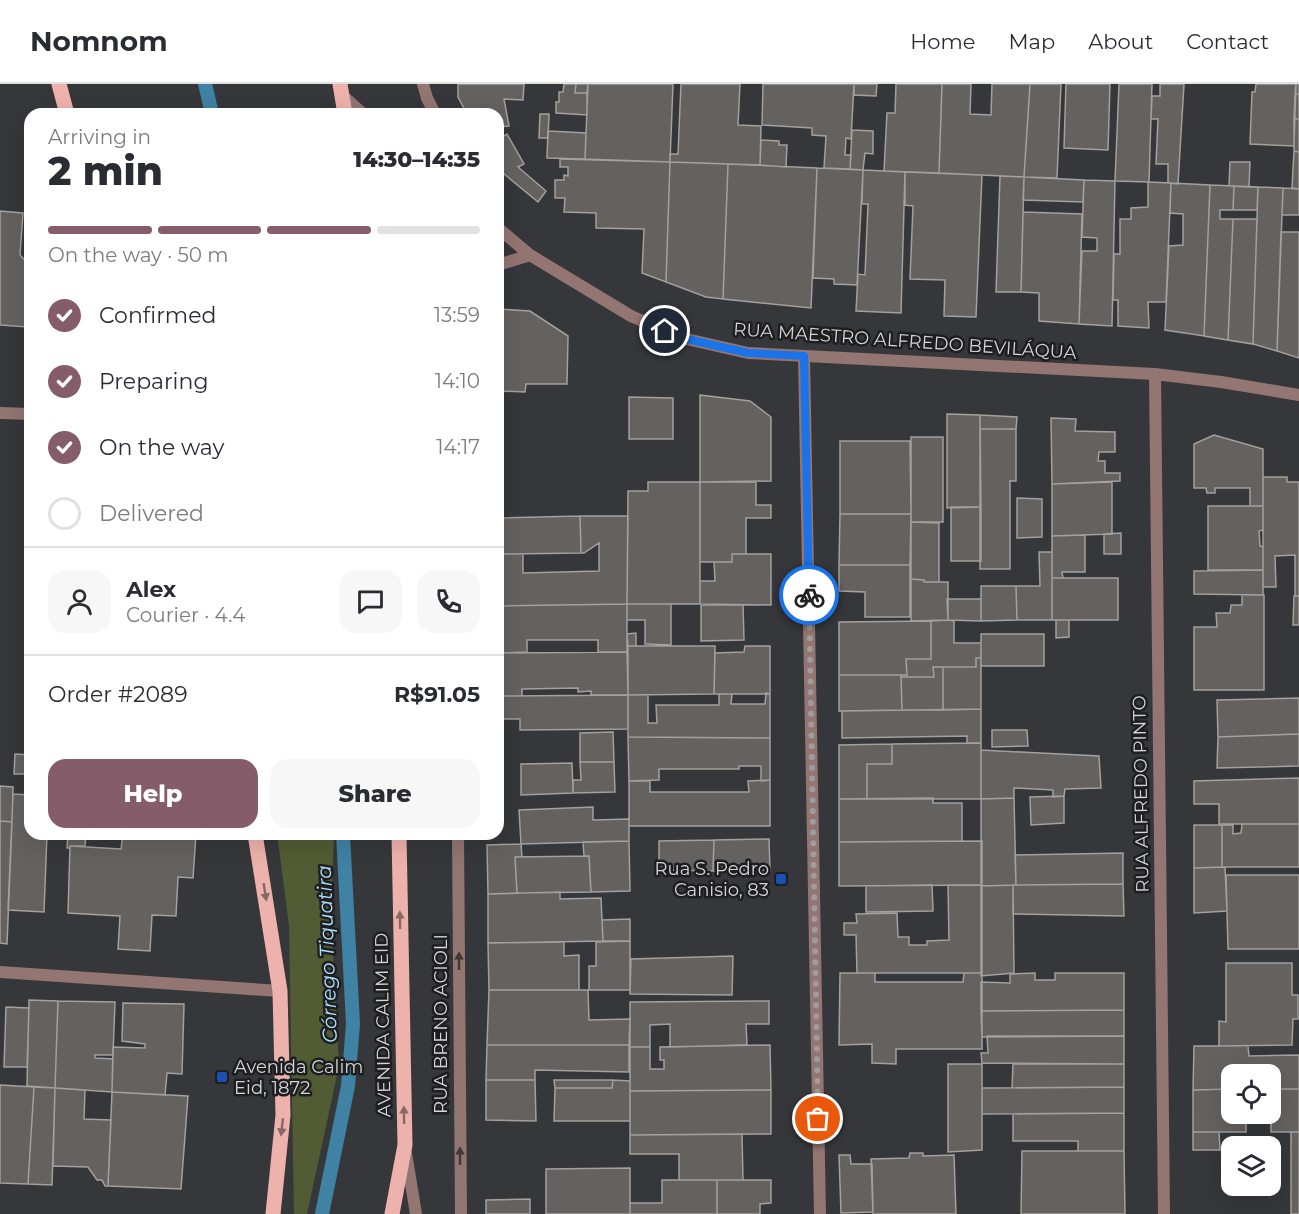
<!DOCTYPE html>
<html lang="en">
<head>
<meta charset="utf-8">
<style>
  body { margin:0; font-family:Montserrat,sans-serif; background:#f7f7f7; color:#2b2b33; height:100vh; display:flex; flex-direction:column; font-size:22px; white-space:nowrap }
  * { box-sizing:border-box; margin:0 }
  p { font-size:20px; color:#7c7c81 }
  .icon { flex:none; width:33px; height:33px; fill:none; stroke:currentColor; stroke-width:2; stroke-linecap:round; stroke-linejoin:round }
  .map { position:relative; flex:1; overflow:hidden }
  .panel { position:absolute; left:24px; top:24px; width:480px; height:732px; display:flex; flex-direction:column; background:#fff; border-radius:18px; box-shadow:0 6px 24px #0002 }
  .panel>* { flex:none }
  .tools { position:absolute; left:1221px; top:980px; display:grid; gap:12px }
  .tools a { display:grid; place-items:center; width:60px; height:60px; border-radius:12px; background:#fff; box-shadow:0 6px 24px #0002; font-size:30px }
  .pin { position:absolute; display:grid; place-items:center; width:51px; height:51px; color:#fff; margin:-26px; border:3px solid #fff; border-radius:50%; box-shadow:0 2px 6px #0007 }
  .courier { position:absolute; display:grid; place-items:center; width:60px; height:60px; margin:-30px; border:4px solid #1a73e8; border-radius:50%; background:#fff; color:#222; box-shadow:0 2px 8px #0007 }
  .headline em { font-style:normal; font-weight:800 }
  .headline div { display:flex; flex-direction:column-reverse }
  .headline { display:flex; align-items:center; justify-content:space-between; height:102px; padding:0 24px }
  h1 { font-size:39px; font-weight:800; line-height:45px }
  .bar { display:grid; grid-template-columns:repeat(4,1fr); gap:9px 6px; align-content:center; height:72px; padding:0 24px }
  .bar i { height:8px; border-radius:4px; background:#e1e1e2 }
  .bar .on { background:#855d6a }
  .bar p { grid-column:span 4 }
  .line { display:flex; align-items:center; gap:15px; padding:0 24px; border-top:2px solid #e1e1e2 }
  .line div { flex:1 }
  .round { display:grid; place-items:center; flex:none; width:63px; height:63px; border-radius:18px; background:#f7f7f7 }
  ol { padding:0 24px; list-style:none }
  li { display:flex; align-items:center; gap:18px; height:66px }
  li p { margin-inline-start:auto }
  li .icon { padding:6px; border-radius:50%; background:#855d6a; color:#fff; stroke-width:4 }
  li:last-child { color:#7c7c81 }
  li i { width:33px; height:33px; border:3px solid #e1e1e2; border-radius:50% }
  .cta { display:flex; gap:12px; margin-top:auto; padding:12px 24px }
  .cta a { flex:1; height:69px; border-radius:18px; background:#855d6a; color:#fff; font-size:24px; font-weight:800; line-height:69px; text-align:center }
  .cta a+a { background:#f7f7f7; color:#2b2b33 }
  header { display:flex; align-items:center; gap:36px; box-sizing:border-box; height:84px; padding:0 30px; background:#fff; border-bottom:2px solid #e1e1e2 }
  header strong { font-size:28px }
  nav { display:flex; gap:33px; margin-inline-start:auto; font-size:21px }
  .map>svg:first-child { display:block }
  .green { fill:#525c34 }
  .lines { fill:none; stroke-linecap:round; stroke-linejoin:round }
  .stream { stroke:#4082a3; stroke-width:14 }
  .building { fill:#64615e; stroke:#a3a09d; stroke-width:1.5 }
  .minor { stroke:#937572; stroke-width:12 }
  .tertiary { stroke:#937572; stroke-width:12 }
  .primary { stroke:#eeb2ac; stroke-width:15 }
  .oneway { fill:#866866 }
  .oneway2 { fill:#413839 }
  .done { stroke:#9d9d9f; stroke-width:6; stroke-dasharray:0 10.8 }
  .route { stroke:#1a73e8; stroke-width:8 }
  .transit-dot { fill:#1a4fb4; stroke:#1e1e20; stroke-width:2 }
  .labels { text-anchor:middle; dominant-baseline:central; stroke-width:5; stroke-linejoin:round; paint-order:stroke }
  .street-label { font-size:18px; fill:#d4d4d6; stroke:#1e1e20 }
  .poi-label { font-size:18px; fill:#d4d4d6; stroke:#1e1e20; text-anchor:end }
  .water-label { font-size:20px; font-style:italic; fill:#aae0fd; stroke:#1e1e20 }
</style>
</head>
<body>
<header>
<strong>Nomnom</strong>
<nav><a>Home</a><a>Map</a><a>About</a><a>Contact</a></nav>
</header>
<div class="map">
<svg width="1299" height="1130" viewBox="0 0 1299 1130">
  <rect width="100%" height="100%" fill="#36373a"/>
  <path class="green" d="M277,750H334L331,834L339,982L307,1130H294L289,841Z"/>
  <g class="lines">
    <path class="stream" d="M205,0L212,30
      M322,1130L348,1002L353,940L343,750"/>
  </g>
  <path class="building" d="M458,0H524L523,16L504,15L509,42L498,43V30H467L458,13Z
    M564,0H576L575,9H587V31L556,29V18H559V8H563Z
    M576,0H588L587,9H575Z
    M588,0H673L670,78L585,75Z
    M681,0H740L738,41L761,42L760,81L670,78V70H678Z
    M763,0H854L851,55L846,54L845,71H851L850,85L824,84L826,52L812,51V44L762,41Z
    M854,0H877L876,12L854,11Z
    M896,0H942L939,89L884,87L887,29H895Z
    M942,0H971L970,30L991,31L992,0H1030L1024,93L939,89Z
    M1030,0H1061L1057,94L1024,93Z
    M1066,0H1110L1108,66L1064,64Z
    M1119,0H1152L1149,98L1115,97Z
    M1160,0H1184L1178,100L1168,99V80H1156L1158,35H1151L1152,12H1160Z
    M1256,0H1296L1294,62L1250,60L1252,8H1255Z
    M1296,0H1299V10H1295Z
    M1295,10H1299V35H1294Z
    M540,30H549L548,54H539Z
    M1294,35H1299V68L1294,67Z
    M852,46L873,47V70L865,69L863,86L850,85Z
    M548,47L586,49L585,75L547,74Z
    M507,50L524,80L518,83L546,107L538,118L498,85V56Z
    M761,56L779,57V61H787L786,83L760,81Z
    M1294,67L1299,68V105L1292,104Z
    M560,75L670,78L666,198L642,189L644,145L596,144V129L564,128L565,114H555V96H564V91L568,92V83H560Z
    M670,78L728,80L723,215L706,213L666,198Z
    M1230,78H1250L1249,103L1229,102Z
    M728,80L817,84L811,224L723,215Z
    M817,84L863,86L857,201L834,200V195L813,194Z
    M863,86L905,88L901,229L856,227L858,190L865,191L868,120H862Z
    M905,88L982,91L976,233L944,232L945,196L910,195L913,122L905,121Z
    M1000,92L1024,93L1021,208H996Z
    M1024,93L1084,96L1083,118L1023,116Z
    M1084,96L1115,97L1112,242L1079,240L1082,167H1097V154L1082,153Z
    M1148,98L1171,99L1166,218H1148L1149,244L1118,242V216H1113L1114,170H1120V135H1131V124L1148,123Z
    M1171,99L1210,101L1204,252L1165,246L1169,162L1183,161V130L1170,129Z
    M1210,101L1234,102L1233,126H1220V135H1233L1228,256L1204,252Z
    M1234,102L1258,103L1257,126H1233Z
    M1258,103L1283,104L1277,267L1253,260Z
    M1283,104L1299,105V131H1282Z
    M0,127L23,129L20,171L30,182L28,243L0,241Z
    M1023,128L1082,130L1079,240L1039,237V209L1021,208Z
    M1233,135H1257L1253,260L1228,256Z
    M1281,148H1299V274L1277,267Z
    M498,225L530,227L568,252L567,300H526L525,308L498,307Z
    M700,311L750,317L771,333V397L700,398Z
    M629,313L673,314V355H629Z
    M947,330L980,331L981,423L947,424Z
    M980,331L1017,333L1016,345H980Z
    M1051,334L1076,335L1075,347L1115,348V368H1099L1098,377H1105V389H1120V397L1052,400Z
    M980,345H1016V397H1010V485H980Z
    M1214,351L1263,365V422H1250V404H1215V409H1207L1206,404H1194V360Z
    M911,353H943V438H911Z
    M840,357H910L911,430H840Z
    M1263,393H1287V398H1299V512H1295V471L1275,472L1276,503H1263Z
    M648,398H700V520H627L628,407H648Z
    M700,398H756V421H771V434H746V470H732V478H700Z
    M1112,398V450L1052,452V400Z
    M1017,414L1042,415V453L1017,454Z
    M1208,422H1263V446L1259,447L1260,462L1263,463V486H1208Z
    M951,423H981V477H951Z
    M840,430H911L910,481H839Z
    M580,432L581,469L498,470V434Z
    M580,432H628L627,520L498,522V470H523V489L599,487V459L584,469H581Z
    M911,438L939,439V498H924V496L911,495Z
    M1121,449V470H1104V450Z
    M1085,451V488H1062L1063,494H1052V452Z
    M1039,468H1052V536H1017L1016,502H1040Z
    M732,470H771V521L700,520V497H715L714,478H732Z
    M839,481H910V533H865V508L839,507Z
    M1263,486V511L1194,510V487Z
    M1052,494H1118V536H1052Z
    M911,495L924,496V498H948V536L911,537Z
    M981,502H1016L1017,536L981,537Z
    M1242,511H1264V606H1194V543H1217L1216,529H1230L1231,521H1242Z
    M1294,512H1299V541H1293Z
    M947,515H981V537L948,536Z
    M627,520H671V561L645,560V536H627Z
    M627,520V568H598V556H527V568L498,569V522Z
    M701,521H743L744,556L701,557Z
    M948,536L954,537V559H981V574H976V583H933L934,593H901V591H907L906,575H931V537Z
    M1056,536H1069V553L1056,554Z
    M931,537V575H906L907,591H839V538Z
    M636,549V562H628L627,550Z
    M981,550H1044V582H981Z
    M628,562H715L714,610L628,611Z
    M745,562H770V610H714L715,569L744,568Z
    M627,568L628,611H591V607L578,608V604L522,605V612H498V569Z
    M976,574H981V625L943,626V583H976Z
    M933,583H943V626H902L901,593H934Z
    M839,591H901L902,626L839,627Z
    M766,609L770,610V654L628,653V611H648V639H657L656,621H719V610H732L731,620H765Z
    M628,611V645L520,646V635H498V612Z
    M1299,614V650L1218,653L1217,616Z
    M981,625V659H967V652L842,654V627Z
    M992,646H1027L1028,662L992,663Z
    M613,648L614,678H580V649Z
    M1299,650V682L1217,684L1218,653Z
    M628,653L770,654V696L761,697V682H739V685H659V696L629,697Z
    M981,659V715H867V680H892V660Z
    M892,660V680H867V715H839V661Z
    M981,666L1099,672L1101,704L1065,705L1064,712L1053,713V706L1014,704V714L981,715Z
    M15,670L30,671V690H14Z
    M580,678H614L615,708L573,709V696H581Z
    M572,679L573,709L521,711V680Z
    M1299,694V740H1219V720H1194V697Z
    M770,696V742H629V697H650V708H749L748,697Z
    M0,702L13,703L12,738L0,737Z
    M13,710L30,711V750H47L44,828L8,826Z
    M1064,712V739L1031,741L1030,713Z
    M933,714V719H962V757L839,758V715Z
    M1014,714L1016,801L981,802V715Z
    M593,723V736L629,735V757L521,760L519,726Z
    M0,737L12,738L7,860L0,859Z
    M1242,740H1299V783H1222V741H1233V750L1241,749Z
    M1194,741H1222V783L1194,784Z
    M68,750H86L85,762H70V764H67Z
    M123,750H196L193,794L178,793L176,832L152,831L150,867L118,865L120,832L68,829L70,762L121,765Z
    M769,755L770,787H713L714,756Z
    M714,756L713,787L659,786V757Z
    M629,757L630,807L591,808L589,772H584L583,758Z
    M982,757V801L839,802V758Z
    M521,760L522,773H515L517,809L488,810L487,761Z
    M1123,769V800L1016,801L1015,771Z
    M589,772L591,808L517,809L515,773Z
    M1225,783L1227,827L1194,829V784Z
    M1226,791H1299V865H1228Z
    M1123,800L1124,832L1013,830V801Z
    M932,801L933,827L866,828V802Z
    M948,801H982V889H857L856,851H844V839H857L856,830L897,829L898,853H909V861H927V857L949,856Z
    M1013,801L1014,889L981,892V802Z
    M560,808V815L601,814L603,857L488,859V810Z
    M630,835V857H603L602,836Z
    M630,857V906H589V882H596V858Z
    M564,858V872L579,871V906H489L488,859Z
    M733,872L732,911L630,910L631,875Z
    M1226,879H1292V911H1298V935H1293L1292,961L1219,962V937L1226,938Z
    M840,889H875V898H963L964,889H982V965H896V980L872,979V960L839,961Z
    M1035,889V896H1055V889H1124V926L981,927V898L1010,899V890Z
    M489,906H588L589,936L630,935L629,961H487Z
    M29,916L58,917L55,1004L27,1002Z
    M58,917L115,918L113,971H95V974L113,975L112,1008L55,1004Z
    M769,917V940H746L747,961L670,963V940L650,941V963H630V918Z
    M123,919L184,920L182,990L167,989L165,1011L112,1008L113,963L145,964V960L122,957Z
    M6,923L29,924L27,983H4Z
    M1124,926V952L982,953L981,927Z
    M987,952H1124V980L982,979L981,969H988Z
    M487,961H629V988L535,986V996H486Z
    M770,961L771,1006L630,1007V963H650V985H664V976H660V963Z
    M1194,962H1248L1249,972L1299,971V1005H1270V990H1232V1005L1193,1006Z
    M948,980H982V1066L948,1068Z
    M1013,980H1124V1003L1012,1004Z
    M486,996H535L536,1037L486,1036Z
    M554,996H613L612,1004H555Z
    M613,996L630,997V1037H554L555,1004H612Z
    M0,1001L34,1003L28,1100L0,1099Z
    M34,1003L55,1004L52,1101L28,1100Z
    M1124,1003V1029L982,1030V1004Z
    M55,1004L85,1006L84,1035L111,1036L108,1102H105L102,1096H97L88,1083L53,1082Z
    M1232,1005V1029H1270V1005H1299V1048H1271V1039H1246V1048H1193V1006Z
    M771,1006V1050L630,1051V1007Z
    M112,1008L188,1012L181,1105L108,1102Z
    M1124,1029V1067H1078V1057H1013V1030Z
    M1193,1048H1219L1220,1066H1193Z
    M1291,1048H1299V1130H1291Z
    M742,1050L743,1096H679V1070H630V1051Z
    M1022,1067H1124L1125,1130H1021Z
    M910,1069H923V1072L954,1071L956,1130H873L871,1075L909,1074Z
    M839,1071H850L851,1080H872L873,1128L841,1129Z
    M630,1084V1130H546V1085Z
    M662,1096H717V1130H630V1119H662Z
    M717,1096H771V1119L760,1120V1130H717Z
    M530,1115V1130H486V1116Z"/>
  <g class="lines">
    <path class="minor" d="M423,0L427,14L435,30
      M342,11L363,30
      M498,144L530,171L631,232L682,254L748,269L1155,290L1221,298L1299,311
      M498,181L530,171
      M804,272L820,1130
      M1155,290L1164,1130
      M0,329L30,330
      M458,750L461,1130
      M0,888L280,907"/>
    <path class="tertiary" d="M406,1069L416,1130"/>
    <path class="primary" d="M59,0L67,30
      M340,0L345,30
      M255,750L280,907L283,1031L273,1130
      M392,1130L405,1061L399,750"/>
  </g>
  <defs><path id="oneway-solid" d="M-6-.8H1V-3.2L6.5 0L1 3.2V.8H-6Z" transform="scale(1.5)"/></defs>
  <g class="oneway">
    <use href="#oneway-solid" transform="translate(265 808) rotate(81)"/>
    <use href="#oneway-solid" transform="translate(400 836) rotate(-91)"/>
    <use href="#oneway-solid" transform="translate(404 1031) rotate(-91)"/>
    <use href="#oneway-solid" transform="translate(282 1043) rotate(96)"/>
  </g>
  <g class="oneway2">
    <use href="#oneway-solid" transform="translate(459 877) rotate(-90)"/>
    <use href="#oneway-solid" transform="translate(460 1072) rotate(-90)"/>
  </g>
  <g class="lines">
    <path class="done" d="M809,511L818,1035"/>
    <path class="route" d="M665,247L682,254L748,269L804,272L809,511"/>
  </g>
  <g class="transit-dot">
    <rect x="775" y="789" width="12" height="12" rx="3"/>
    <rect x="216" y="987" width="12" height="12" rx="3"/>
  </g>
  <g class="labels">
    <g class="street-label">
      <text transform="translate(905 257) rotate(4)">RUA MAESTRO ALFREDO BEVILÁQUA</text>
      <text transform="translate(1141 710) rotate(-91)">RUA ALFREDO PINTO</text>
      <text transform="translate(441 940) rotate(-90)">RUA BRENO ACIOLI</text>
      <text transform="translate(383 941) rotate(-91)">AVENIDA CALIM EID</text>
    </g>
    <g class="poi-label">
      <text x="769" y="785">Rua S. Pedro<tspan x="769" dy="21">Canisio, 83</tspan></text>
      <text x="234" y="983" text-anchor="start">Avenida Calim<tspan x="234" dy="21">Eid, 1872</tspan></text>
    </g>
    <g class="water-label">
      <text transform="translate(327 870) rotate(-92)">Córrego Tiquatira</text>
    </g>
  </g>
</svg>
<div class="tools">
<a><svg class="icon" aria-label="locate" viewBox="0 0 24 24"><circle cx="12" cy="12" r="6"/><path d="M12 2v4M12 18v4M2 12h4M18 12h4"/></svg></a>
<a><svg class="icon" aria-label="layers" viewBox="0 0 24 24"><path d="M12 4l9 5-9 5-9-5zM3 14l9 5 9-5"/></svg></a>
</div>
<div class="pin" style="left:818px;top:1035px;background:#ea580c"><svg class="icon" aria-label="bag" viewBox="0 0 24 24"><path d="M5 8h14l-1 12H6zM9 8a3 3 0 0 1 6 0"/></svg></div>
<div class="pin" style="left:665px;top:247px;background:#1f2937"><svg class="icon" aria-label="home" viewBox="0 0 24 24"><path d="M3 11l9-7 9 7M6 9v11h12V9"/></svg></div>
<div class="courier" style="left:809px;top:511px"><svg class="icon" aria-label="bike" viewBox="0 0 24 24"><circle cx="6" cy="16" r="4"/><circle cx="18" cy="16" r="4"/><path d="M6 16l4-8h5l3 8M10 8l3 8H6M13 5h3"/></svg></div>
<section class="panel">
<div class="headline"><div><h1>2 min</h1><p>Arriving in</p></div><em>14:30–14:35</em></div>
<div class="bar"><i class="on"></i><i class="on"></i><i class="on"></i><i></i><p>On the way · 50 m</p></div>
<ol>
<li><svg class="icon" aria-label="check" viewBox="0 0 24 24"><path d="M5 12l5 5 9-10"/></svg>Confirmed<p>13:59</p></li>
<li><svg class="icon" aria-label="check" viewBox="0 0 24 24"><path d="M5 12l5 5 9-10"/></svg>Preparing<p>14:10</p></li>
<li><svg class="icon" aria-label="check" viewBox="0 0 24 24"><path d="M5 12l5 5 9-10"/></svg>On the way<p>14:17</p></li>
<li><i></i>Delivered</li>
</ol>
<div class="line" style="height:108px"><a class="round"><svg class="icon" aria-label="person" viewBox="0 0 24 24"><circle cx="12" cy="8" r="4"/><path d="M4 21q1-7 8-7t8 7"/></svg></a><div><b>Alex</b><p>Courier · 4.4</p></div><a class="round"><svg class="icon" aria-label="chat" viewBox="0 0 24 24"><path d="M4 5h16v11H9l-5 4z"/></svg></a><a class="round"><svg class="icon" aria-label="phone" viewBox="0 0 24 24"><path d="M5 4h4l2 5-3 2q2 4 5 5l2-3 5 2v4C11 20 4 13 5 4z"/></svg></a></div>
<div class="line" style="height:78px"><div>Order #2089</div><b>R$91.05</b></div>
<div class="cta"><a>Help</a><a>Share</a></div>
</section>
</div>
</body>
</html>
